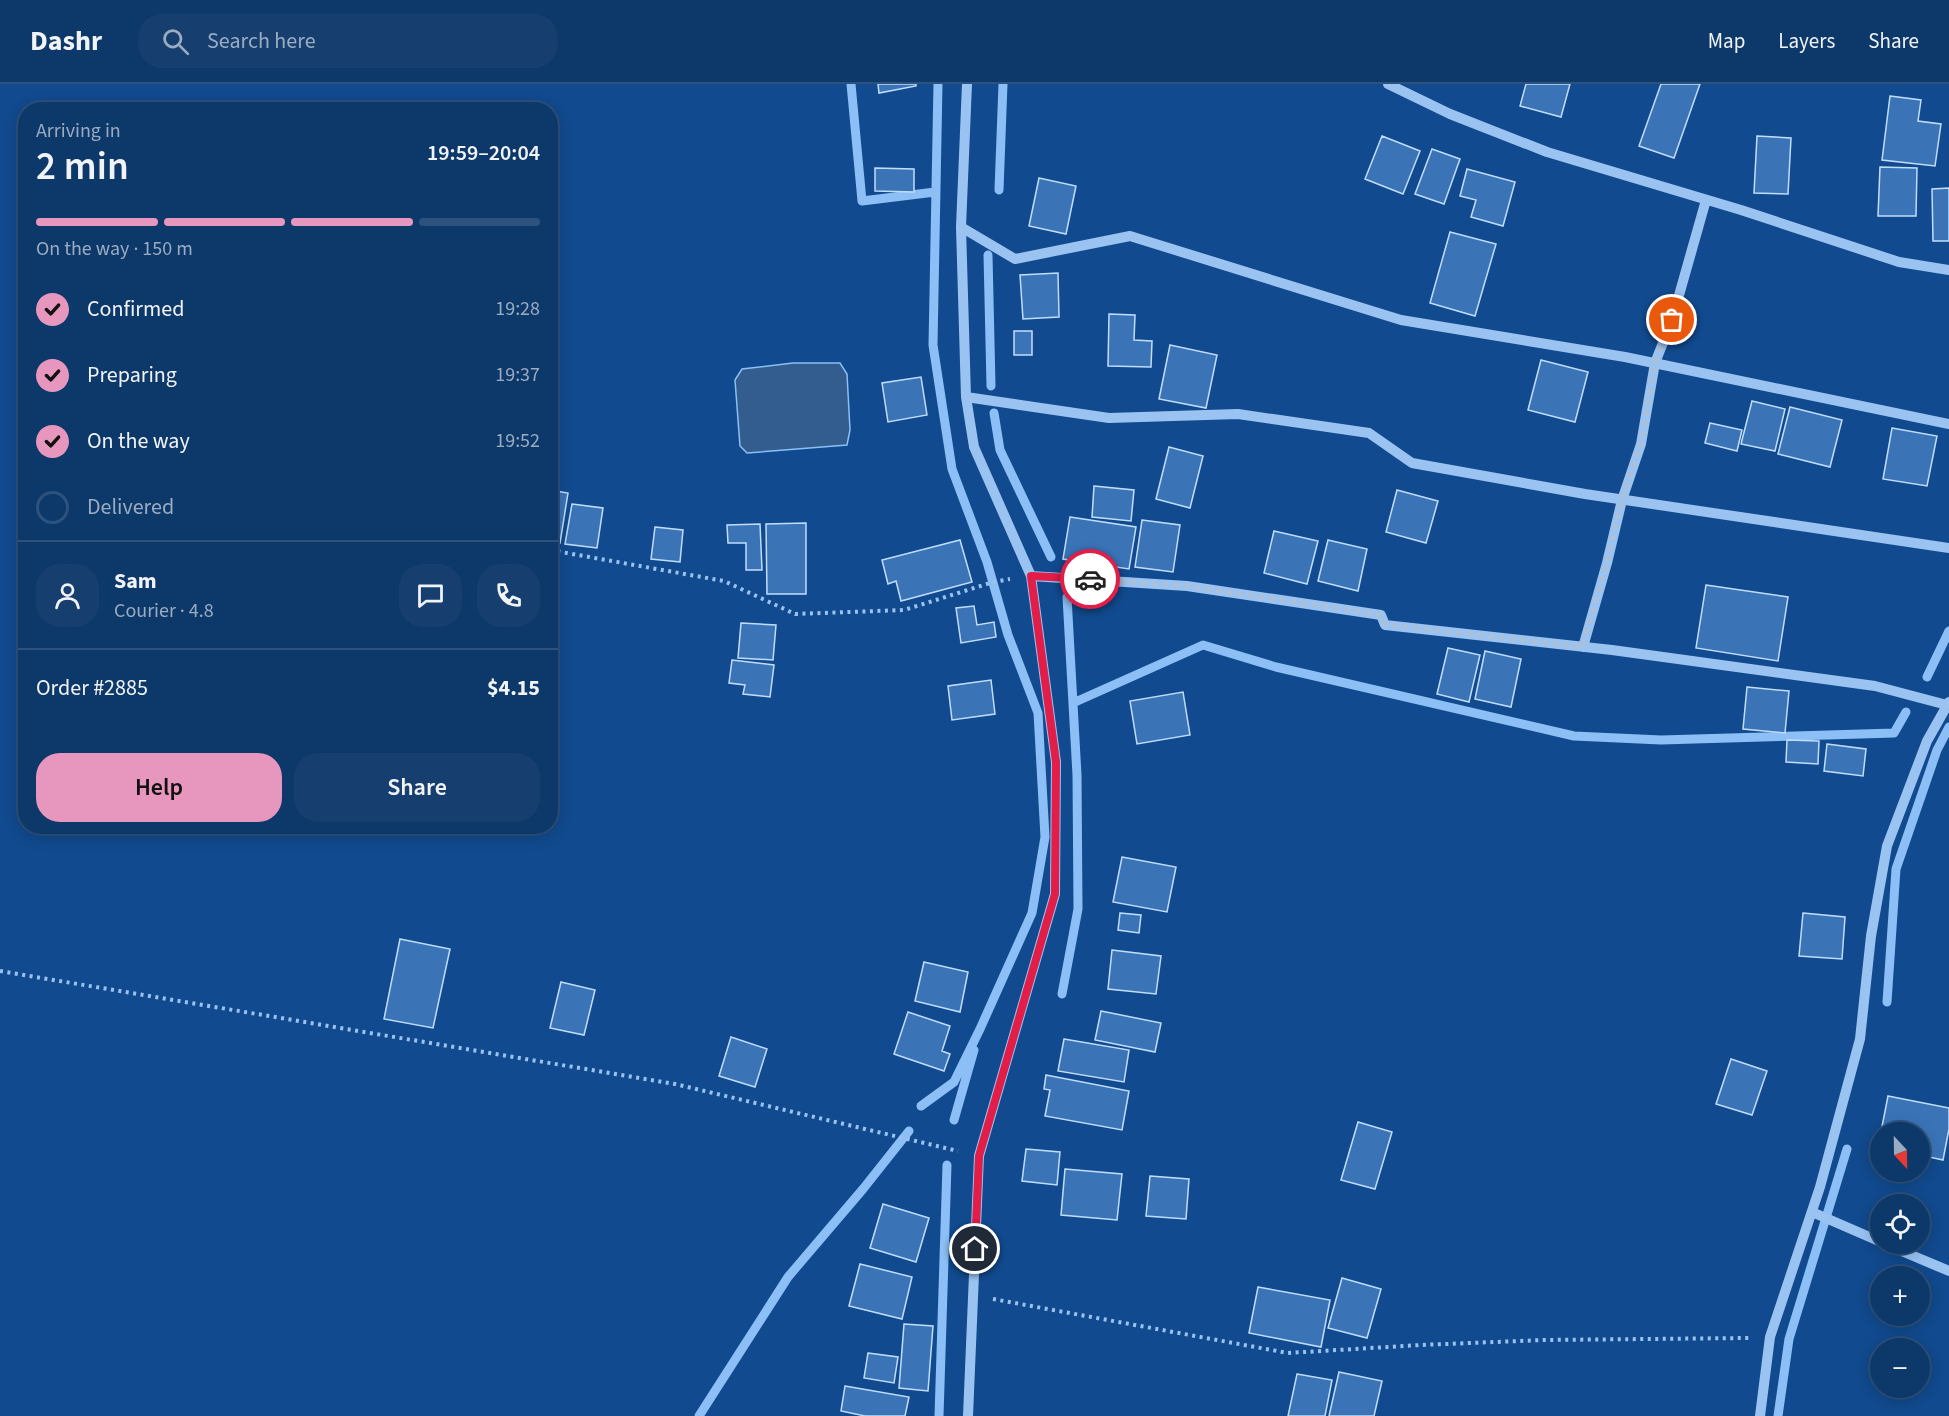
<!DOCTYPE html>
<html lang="en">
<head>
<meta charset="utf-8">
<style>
  body { margin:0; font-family:"Source Sans 3",sans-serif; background:#163f70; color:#f1f3f6; height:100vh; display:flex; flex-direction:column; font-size:22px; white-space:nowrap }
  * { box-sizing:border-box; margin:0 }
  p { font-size:20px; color:#9aacc1 }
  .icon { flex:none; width:33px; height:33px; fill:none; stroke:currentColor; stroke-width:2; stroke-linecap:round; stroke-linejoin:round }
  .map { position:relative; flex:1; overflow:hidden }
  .details { position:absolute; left:18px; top:18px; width:540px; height:732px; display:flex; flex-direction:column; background:#0d386a; border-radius:24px; box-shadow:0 3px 15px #0003,0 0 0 2px #2d527e }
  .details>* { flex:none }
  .needle { width:39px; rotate:158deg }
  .controls { position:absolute; left:1870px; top:1038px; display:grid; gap:12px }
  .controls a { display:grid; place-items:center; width:60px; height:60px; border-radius:50%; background:#0d386a; box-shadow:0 3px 15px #0003,0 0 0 2px #2d527e; font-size:30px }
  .pin { position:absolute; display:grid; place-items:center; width:51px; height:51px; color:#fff; margin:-26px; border:3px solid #fff; border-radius:50%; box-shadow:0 2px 6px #0007 }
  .courier { position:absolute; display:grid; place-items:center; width:60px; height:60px; margin:-30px; border:4px solid #e11d48; border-radius:50%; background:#fff; color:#222; box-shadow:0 2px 8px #0007 }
  .summary em { font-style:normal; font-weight:600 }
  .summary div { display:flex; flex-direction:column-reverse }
  .summary { display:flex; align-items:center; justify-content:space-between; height:102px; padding:0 18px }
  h1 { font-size:39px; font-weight:600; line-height:45px }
  .bar { display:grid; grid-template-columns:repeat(4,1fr); gap:9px 6px; align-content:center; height:72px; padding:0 18px }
  .bar i { height:8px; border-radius:4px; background:#2d527e }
  .bar .current { background:#e797bd }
  .bar p { grid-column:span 4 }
  .line { display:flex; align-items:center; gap:15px; padding:0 18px; border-top:2px solid #2d527e }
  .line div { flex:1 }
  .round { display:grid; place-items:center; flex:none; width:63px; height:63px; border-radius:24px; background:#163f70 }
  ol { padding:0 18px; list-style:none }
  li { display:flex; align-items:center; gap:18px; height:66px }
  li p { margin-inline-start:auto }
  li .icon { padding:6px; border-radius:50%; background:#e797bd; color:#111; stroke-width:4 }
  li:last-child { color:#9aacc1 }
  li i { width:33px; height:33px; border:3px solid #2d527e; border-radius:50% }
  .action { display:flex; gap:12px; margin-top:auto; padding:12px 18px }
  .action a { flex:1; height:69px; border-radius:24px; background:#e797bd; color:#111; font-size:24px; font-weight:600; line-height:69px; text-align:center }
  .action a+a { background:#163f70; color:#f1f3f6 }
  header { display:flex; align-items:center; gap:36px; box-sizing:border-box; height:84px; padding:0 30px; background:#0d386a; border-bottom:2px solid #2d527e }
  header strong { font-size:28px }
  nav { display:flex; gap:33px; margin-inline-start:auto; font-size:21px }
  .search { width:420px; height:54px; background:#163f70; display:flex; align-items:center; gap:15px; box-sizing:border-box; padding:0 21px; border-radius:24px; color:#9aacc1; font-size:22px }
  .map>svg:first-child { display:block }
  .water { fill:#335d8f; stroke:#8bbff5; stroke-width:1.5 }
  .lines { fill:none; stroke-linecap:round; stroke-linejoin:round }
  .stream { stroke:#8bbff5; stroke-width:9 }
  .building { fill:#3a74b7; stroke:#c1ddfd; stroke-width:1.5 }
  .path { stroke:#9ac3f2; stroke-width:4; stroke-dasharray:3 4.5; stroke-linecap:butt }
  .minor { stroke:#9ac3f2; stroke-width:10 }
  .done { stroke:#acc0d7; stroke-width:6; stroke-dasharray:0 10.8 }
  .route { stroke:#e11d48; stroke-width:8 }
</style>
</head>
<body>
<header>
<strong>Dashr</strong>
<div class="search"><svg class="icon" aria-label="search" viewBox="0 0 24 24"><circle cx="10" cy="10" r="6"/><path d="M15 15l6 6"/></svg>Search here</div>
<nav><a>Map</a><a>Layers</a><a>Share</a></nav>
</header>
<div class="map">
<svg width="1949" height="1332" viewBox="0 0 1949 1332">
  <rect width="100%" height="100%" fill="#114a8e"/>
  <path class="water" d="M793,279H840L847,290L850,346L847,361L747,369L740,362L735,296L742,285Z"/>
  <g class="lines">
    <path class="stream" d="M851,0L862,117L935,108
      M999,106L1003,0
      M988,171L991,302
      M994,329L1000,366L1051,473
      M1927,593L1949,547
      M1073,619L1203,561L1276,583L1574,652L1661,656L1894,649L1906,628
      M1062,910L1078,825L1077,691L1067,513
      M1887,918L1896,785L1937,666L1949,643
      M921,1022L954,998L980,945L1032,829L1045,753L1038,629L1008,551L987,478L952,385L933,261L938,0
      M954,1036L974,966
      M699,1332L788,1193L863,1105L909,1047
      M939,1332L947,1081
      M1778,1332L1789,1255L1847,1065"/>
  </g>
  <path class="building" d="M878,0H916V2L879,9Z
    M1526,0H1570L1561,33L1520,22Z
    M1661,0H1700L1674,74L1639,62Z
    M1890,12L1921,16L1918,37L1941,40L1935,82L1882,76Z
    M1382,52L1420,67L1403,110L1365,95Z
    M1757,52L1791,54L1788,110L1754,109Z
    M1432,65L1460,75L1444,120L1415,110Z
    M1880,83L1917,84L1916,132H1878Z
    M875,84L914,85V108L875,107Z
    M1467,85L1515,98L1503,142L1471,133L1476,116L1460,112Z
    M1039,94L1076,102L1066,150L1029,142Z
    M1949,104V157H1933L1932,105Z
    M1450,148L1496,160L1475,232L1430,219Z
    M1058,189L1059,233L1023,235L1020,191Z
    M1109,230L1135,231L1134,256L1152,257L1151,283L1108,282Z
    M1014,247H1032V271H1014Z
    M1170,261L1217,271L1206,324L1159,315Z
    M1541,276L1588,288L1575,338L1528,326Z
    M921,293L927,331L888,338L882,299Z
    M1752,317L1785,325L1775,367L1741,360Z
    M1790,323L1842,336L1830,383L1778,370Z
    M1710,339L1742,346L1737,367L1705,359Z
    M1892,344L1937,352L1927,402L1883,395Z
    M1169,363L1203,372L1190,424L1156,415Z
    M1094,402L1134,406L1131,437L1092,433Z
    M550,406L568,409L560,459L550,457Z
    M1397,406L1438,417L1426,459L1386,448Z
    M572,420L603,424L597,464L565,460Z
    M1070,433L1136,443L1129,485L1063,475Z
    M1142,436L1180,441L1173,488L1135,483Z
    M806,439V510H767L766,440Z
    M760,440L762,486H746V459H728L727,441Z
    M655,443L683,446L680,478L651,475Z
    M1274,447L1318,457L1307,500L1264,489Z
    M960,456L972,498L901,517L896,497L888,500L882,476Z
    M1328,456L1367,465L1358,507L1318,497Z
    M1706,501L1788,513L1778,577L1696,564Z
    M974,522L977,541L994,538L996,553L961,559L956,524Z
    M741,539L776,541L773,576L738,574Z
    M1448,564L1480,571L1469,618L1437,610Z
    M1485,567L1521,575L1511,623L1475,615Z
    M732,576L774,581L770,613L743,610L745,601L729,599Z
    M991,596L995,630L952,636L948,602Z
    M1747,603L1789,607L1785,649L1743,645Z
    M1183,608L1190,651L1137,660L1130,617Z
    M1787,656L1819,657L1818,680L1786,678Z
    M1827,660L1866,665L1863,692L1824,687Z
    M1122,773L1176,783L1167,828L1113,818Z
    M1120,829L1141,831L1139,849L1118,846Z
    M1803,829L1845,833L1842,875L1799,872Z
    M400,855L450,865L433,944L384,935Z
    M1112,866L1161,872L1156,910L1108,905Z
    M924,878L968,888L960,928L915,917Z
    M561,898L595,906L584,951L550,944Z
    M1101,927L1161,939L1155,968L1095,956Z
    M908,928L950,942L942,967L950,970L944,987L894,970Z
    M731,953L767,965L755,1003L719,992Z
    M1064,955L1129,966L1124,998L1058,987Z
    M1731,975L1767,987L1752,1031L1716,1020Z
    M1046,991L1129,1007L1122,1046L1045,1032L1050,1006L1044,1005Z
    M1888,1012L1949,1024V1045L1943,1076L1920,1071V1048H1881V1063H1878Z
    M1358,1038L1392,1048L1375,1105L1341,1096Z
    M1026,1065L1060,1068L1057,1101L1022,1097Z
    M1065,1085L1122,1090L1117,1136L1061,1131Z
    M1150,1092L1189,1095L1186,1135L1146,1132Z
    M883,1120L929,1134L916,1178L870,1164Z
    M860,1180L912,1193L902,1235L849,1222Z
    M1342,1194L1381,1205L1367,1254L1328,1244Z
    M1258,1203L1330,1216L1321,1263L1249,1249Z
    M904,1240L933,1242L928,1307L899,1304Z
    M868,1269L898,1273L894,1299L864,1294Z
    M1339,1288L1382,1297L1374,1332H1329Z
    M1297,1290L1332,1296L1325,1332H1288Z
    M845,1302L909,1313L905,1332H865L841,1327Z"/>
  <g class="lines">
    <path class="path" d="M550,466L724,497L795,530L904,526L993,498L1010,495
      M0,887L675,1000L958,1067
      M993,1215L1288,1269L1421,1261L1544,1256L1749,1254"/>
    <path class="minor" d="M967,0L961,143L966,313L974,363L1031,492L1056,678L1055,810L979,1072L968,1332
      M1388,0L1450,30L1547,68L1741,126L1899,178L1949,186
      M961,143L1015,175L1130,152L1401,236L1625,273L1949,340
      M966,313L1109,334L1238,330L1369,349L1412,379L1585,410L1949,464
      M1031,492L1187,502L1381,531L1385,541L1612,566L1875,602L1947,621
      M1583,563L1607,479L1622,416L1641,360L1655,279L1672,236L1706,116
      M1812,1128L1881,1158
      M1885,1160L1949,1187
      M1760,1332L1770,1253L1820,1103L1860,955L1871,852L1887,762L1927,657L1949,618"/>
  </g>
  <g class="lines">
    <path class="done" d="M1090,495L1187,502L1381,531L1385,540L1582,563L1607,479L1622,416L1641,360L1655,279L1672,236"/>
    <path class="route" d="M975,1165L979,1072L1055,810L1056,678L1031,492L1090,495"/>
  </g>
</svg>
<div class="controls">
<a><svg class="needle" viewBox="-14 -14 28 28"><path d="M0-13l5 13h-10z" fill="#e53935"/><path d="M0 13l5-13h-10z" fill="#9aacc1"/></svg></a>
<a><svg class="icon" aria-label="locate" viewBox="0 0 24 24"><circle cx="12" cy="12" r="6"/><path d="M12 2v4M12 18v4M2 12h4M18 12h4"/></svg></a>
<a>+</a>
<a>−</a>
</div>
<div class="pin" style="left:1672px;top:236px;background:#ea580c"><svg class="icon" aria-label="bag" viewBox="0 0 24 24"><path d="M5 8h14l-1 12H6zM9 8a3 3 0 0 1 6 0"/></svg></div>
<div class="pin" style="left:975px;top:1165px;background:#1f2937"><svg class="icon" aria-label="home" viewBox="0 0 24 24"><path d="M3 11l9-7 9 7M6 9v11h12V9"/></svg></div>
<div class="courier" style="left:1090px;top:495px"><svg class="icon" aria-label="car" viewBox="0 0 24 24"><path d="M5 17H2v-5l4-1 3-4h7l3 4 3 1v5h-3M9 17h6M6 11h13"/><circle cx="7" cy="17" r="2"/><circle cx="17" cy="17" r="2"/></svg></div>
<section class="details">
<div class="summary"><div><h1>2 min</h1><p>Arriving in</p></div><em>19:59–20:04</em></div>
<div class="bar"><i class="current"></i><i class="current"></i><i class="current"></i><i></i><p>On the way · 150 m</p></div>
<ol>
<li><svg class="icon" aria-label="check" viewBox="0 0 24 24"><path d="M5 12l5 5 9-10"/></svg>Confirmed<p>19:28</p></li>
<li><svg class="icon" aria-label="check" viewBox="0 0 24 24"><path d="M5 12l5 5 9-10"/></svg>Preparing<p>19:37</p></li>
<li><svg class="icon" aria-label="check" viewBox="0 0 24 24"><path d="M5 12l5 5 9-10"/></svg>On the way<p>19:52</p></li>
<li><i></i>Delivered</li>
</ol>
<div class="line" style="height:108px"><a class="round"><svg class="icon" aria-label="person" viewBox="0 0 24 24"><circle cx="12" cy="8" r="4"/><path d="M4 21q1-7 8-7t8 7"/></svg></a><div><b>Sam</b><p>Courier · 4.8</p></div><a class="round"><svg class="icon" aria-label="chat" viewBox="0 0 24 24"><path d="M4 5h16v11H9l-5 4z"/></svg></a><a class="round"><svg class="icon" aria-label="phone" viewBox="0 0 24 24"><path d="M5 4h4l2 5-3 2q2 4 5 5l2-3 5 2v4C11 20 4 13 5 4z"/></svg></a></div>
<div class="line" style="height:78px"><div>Order #2885</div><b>$4.15</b></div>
<div class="action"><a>Help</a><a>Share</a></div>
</section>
</div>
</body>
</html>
